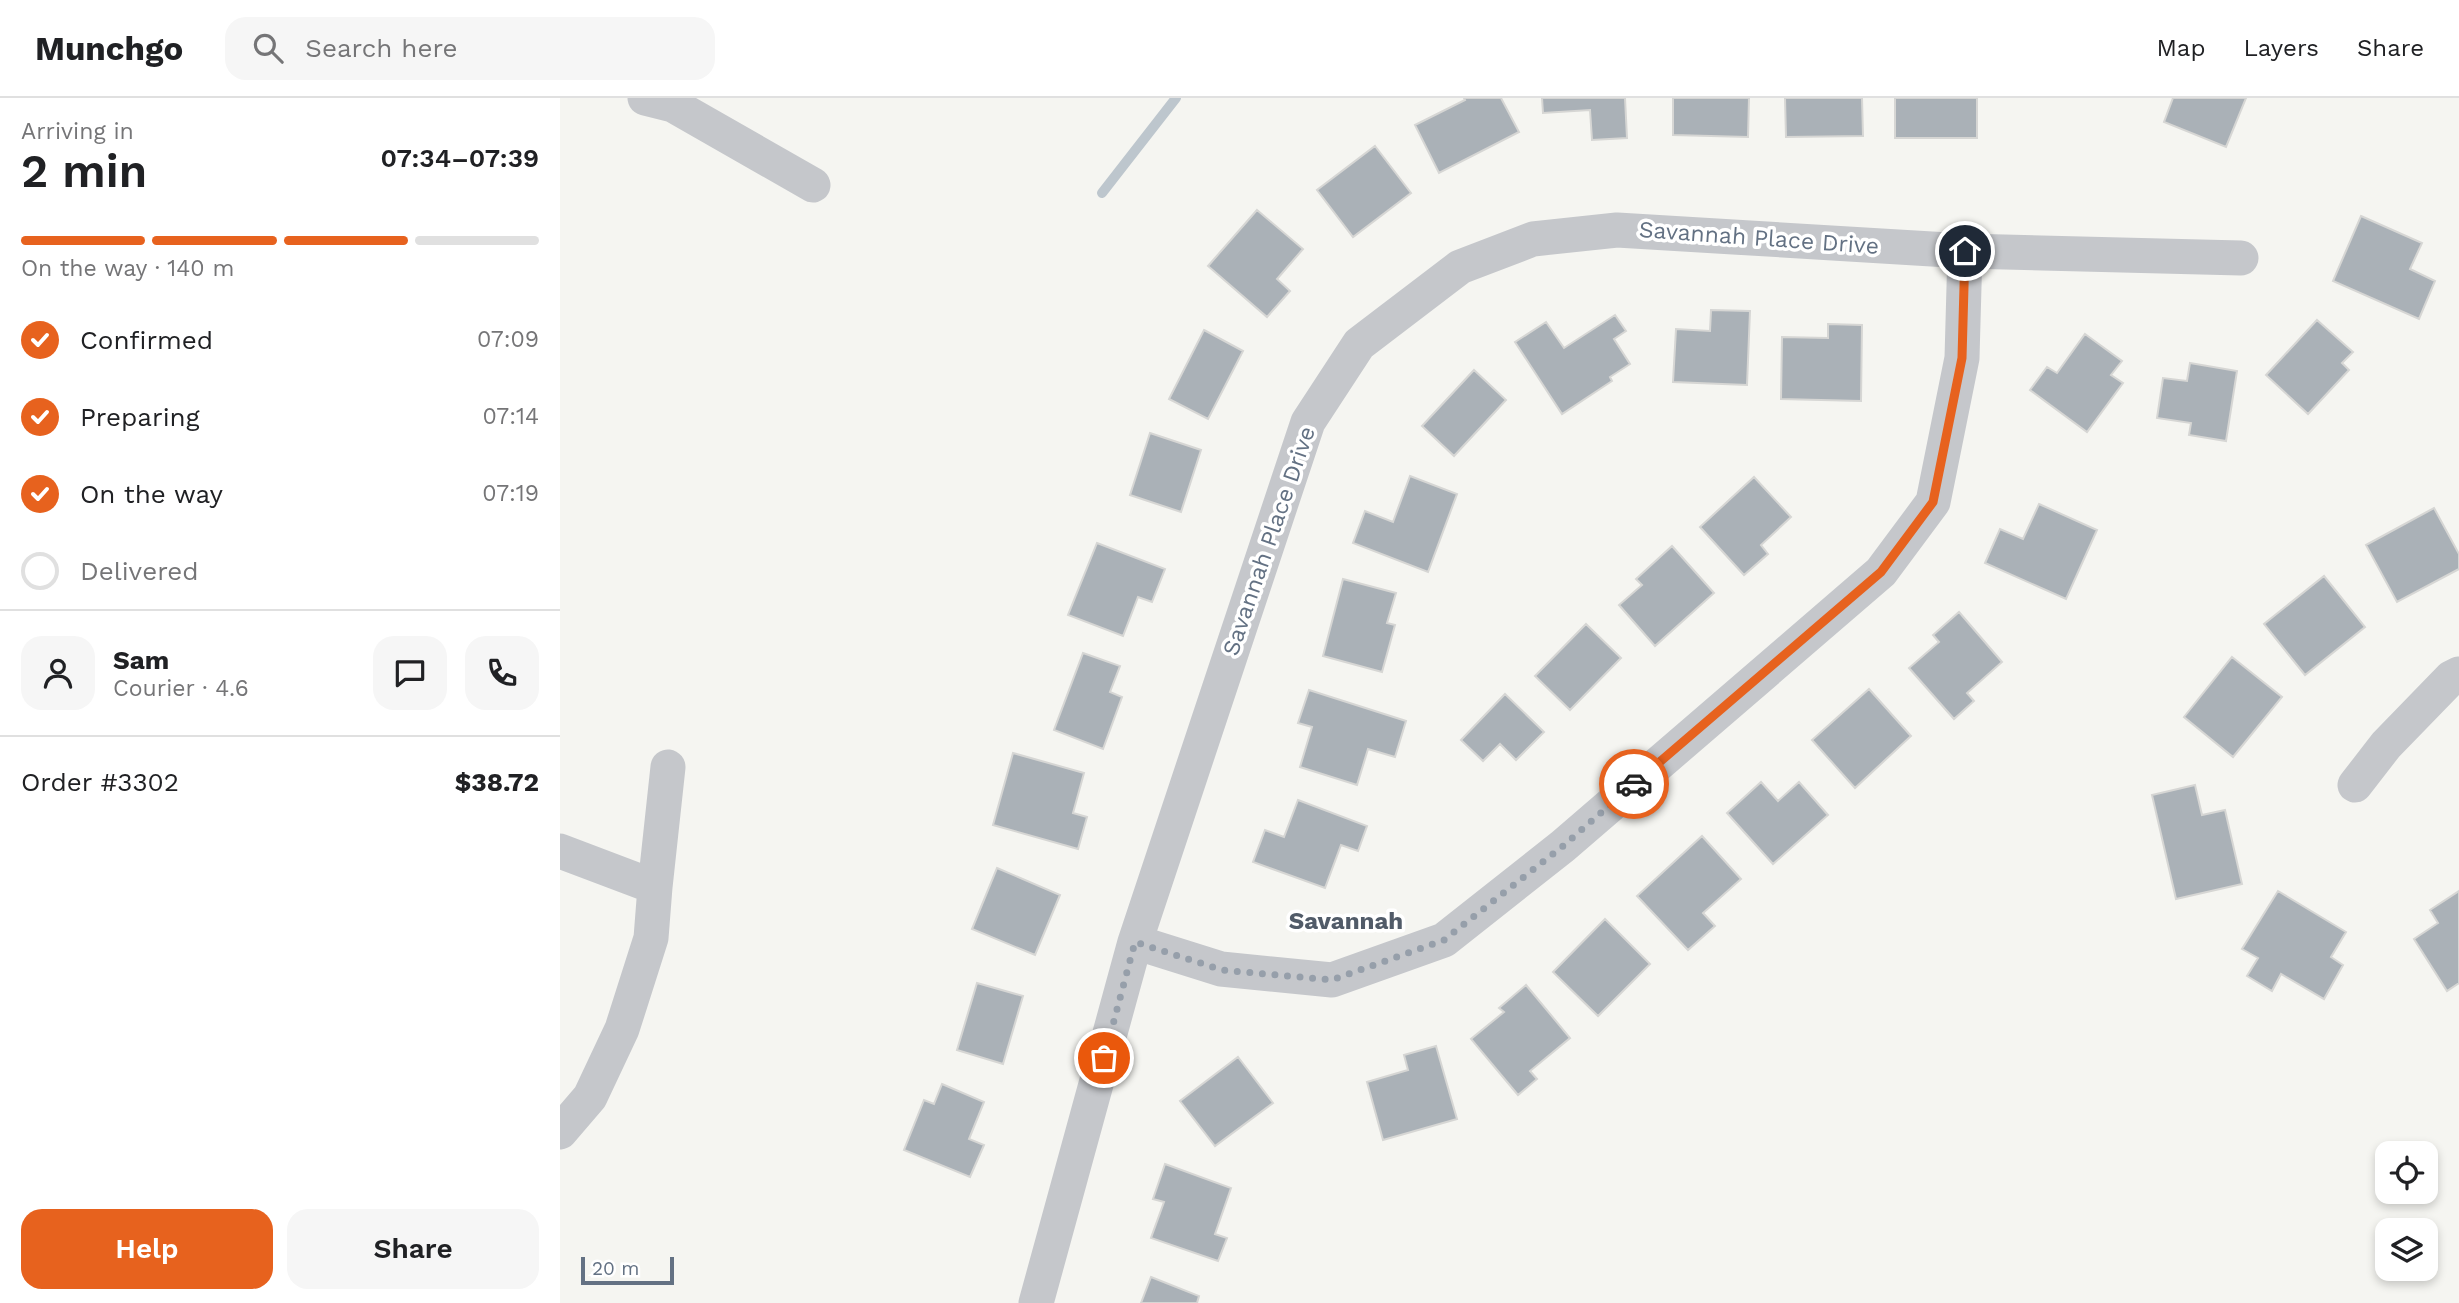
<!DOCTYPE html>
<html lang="en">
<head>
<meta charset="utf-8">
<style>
  body { margin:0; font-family:"Work Sans",sans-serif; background:#f6f6f6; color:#202124; height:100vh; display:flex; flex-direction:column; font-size:26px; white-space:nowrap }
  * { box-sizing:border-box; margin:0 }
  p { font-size:23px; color:#757577 }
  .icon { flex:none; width:38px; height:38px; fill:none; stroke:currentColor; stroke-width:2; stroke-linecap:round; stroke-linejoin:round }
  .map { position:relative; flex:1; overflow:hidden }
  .drawer { display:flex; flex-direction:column; background:#fff; width:560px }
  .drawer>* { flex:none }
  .buttons { position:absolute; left:1815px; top:1043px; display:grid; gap:14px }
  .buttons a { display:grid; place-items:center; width:63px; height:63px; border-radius:14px; background:#fff; box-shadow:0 4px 10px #0003; font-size:35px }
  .scale { position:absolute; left:21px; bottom:18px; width:93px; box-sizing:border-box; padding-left:7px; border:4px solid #637183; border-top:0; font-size:19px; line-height:24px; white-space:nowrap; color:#637183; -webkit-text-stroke:5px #fff; paint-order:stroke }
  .pin { position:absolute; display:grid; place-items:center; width:60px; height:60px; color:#fff; margin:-30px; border:4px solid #fff; border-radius:50%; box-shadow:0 2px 7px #0007 }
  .courier { position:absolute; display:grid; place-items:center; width:70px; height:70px; margin:-35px; border:5px solid #e7621e; border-radius:50%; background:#fff; color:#222; box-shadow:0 2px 9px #0007 }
  .headline em { font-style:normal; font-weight:600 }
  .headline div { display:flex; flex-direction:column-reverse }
  .headline { display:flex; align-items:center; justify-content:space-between; height:119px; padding:0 21px }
  h1 { font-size:46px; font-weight:600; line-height:52px }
  .bar { display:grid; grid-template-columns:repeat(4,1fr); gap:10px 7px; align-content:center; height:84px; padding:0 21px }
  .bar i { height:9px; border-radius:5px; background:#e0e0e0 }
  .bar .selected { background:#e7621e }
  .bar p { grid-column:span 4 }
  .line { display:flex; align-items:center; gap:18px; padding:0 21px; border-top:2px solid #e0e0e0 }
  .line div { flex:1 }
  .round { display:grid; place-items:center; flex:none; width:74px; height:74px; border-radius:21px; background:#f6f6f6 }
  ol { padding:0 21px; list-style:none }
  li { display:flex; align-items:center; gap:21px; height:77px }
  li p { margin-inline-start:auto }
  li .icon { padding:7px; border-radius:50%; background:#e7621e; color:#fff; stroke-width:4 }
  li:last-child { color:#757577 }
  li i { width:38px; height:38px; border:4px solid #e0e0e0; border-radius:50% }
  .action { display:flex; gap:14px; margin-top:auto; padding:14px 21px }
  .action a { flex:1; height:80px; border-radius:21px; background:#e7621e; color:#fff; font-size:28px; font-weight:600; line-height:80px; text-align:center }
  .action a+a { background:#f6f6f6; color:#202124 }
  header { display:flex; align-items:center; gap:42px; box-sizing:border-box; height:98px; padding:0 35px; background:#fff; border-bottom:2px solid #e0e0e0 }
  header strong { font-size:33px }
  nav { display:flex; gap:38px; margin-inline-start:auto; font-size:24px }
  .search { width:490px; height:63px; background:#f6f6f6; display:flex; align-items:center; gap:18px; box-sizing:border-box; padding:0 24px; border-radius:21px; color:#757577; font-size:26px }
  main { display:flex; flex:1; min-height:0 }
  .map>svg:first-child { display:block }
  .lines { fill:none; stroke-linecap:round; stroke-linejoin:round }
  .stream { stroke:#bdc6cd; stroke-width:10 }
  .building { fill:#aab1b7; stroke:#d6d6d4; stroke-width:2 }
  .street { stroke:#c5c7cb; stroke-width:35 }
  .done { stroke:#969faa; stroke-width:7; stroke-dasharray:0 12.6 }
  .route { stroke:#e7621e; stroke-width:9 }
  .labels { text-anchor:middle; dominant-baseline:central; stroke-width:7; stroke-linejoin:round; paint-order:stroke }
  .street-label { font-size:23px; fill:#637183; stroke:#fff }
  .neighbourhood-label { font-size:24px; font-weight:bold; fill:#515b68; stroke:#fff }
</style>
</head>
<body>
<header>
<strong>Munchgo</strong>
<div class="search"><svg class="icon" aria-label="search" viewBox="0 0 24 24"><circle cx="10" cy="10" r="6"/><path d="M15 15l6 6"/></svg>Search here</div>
<nav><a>Map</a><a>Layers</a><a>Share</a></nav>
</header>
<main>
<section class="drawer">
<div class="headline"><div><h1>2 min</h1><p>Arriving in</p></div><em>07:34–07:39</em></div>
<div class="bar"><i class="selected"></i><i class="selected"></i><i class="selected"></i><i></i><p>On the way · 140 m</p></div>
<ol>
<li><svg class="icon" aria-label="check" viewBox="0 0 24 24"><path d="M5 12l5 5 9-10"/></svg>Confirmed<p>07:09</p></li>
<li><svg class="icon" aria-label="check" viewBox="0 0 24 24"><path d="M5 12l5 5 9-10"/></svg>Preparing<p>07:14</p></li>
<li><svg class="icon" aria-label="check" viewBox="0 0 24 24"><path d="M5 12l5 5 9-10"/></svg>On the way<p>07:19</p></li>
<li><i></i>Delivered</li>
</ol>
<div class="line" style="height:126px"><a class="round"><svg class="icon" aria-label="person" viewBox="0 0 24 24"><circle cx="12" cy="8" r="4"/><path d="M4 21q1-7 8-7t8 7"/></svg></a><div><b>Sam</b><p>Courier · 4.6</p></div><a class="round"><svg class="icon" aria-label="chat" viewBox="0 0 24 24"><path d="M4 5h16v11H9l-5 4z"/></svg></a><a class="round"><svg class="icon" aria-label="phone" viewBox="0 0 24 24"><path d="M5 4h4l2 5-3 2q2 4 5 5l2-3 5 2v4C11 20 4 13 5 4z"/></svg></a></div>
<div class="line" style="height:91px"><div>Order #3302</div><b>$38.72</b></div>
<div class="action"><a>Help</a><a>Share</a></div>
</section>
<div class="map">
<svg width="1899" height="1205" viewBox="0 0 1899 1205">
  <rect width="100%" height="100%" fill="#f5f5f1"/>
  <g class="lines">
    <path class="stream" d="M542,95L616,0"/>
  </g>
  <path class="building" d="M904,0H941L959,34L879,75L855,27L905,2Z
    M982,0H1065L1067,40L1032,42L1030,12L983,15Z
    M1113,0H1189L1188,39L1113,37Z
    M1225,0H1302L1303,38L1226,39Z
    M1335,0H1417V40H1335Z
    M1613,0H1686L1666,49L1604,24Z
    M815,48L851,95L793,139L757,92Z
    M697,112L743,151L717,181L730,193L707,219L648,168Z
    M1801,118L1862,145L1850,171L1875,183L1859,221L1773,183Z
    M1151,212L1190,213L1187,287L1113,284L1116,231L1150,233Z
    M1055,217L1066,233L1054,241L1070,266L1050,279L1052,283L1002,316L955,244L986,224L1004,250Z
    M1757,222L1793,254L1782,265L1789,272L1748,316L1706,277Z
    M1268,226L1302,227L1301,303L1221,301L1222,239L1268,240Z
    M644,232L683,253L648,321L609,301Z
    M1525,236L1562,263L1551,277L1563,285L1527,334L1470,292L1487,269L1497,275Z
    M1630,265L1677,273L1666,343L1629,337L1631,325L1597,320L1603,280L1627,283Z
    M914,272L946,302L894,358L862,328Z
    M590,335L641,352L621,414L570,397Z
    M850,378L897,396L868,474L793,445L805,413L833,424Z
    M1194,379L1231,419L1201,447L1208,456L1184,477L1140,429Z
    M1479,406L1537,432L1506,501L1425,465L1440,431L1463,441Z
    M1874,410L1899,456V471L1837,504L1806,447Z
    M537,445L605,471L592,504L578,499L563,538L508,517Z
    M1112,448L1154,495L1095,548L1059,507L1082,487L1076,481Z
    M1764,478L1805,529L1745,577L1704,526Z
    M783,481L836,495L827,525L835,527L822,574L763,558Z
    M1399,514L1442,564L1407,595L1414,603L1394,621L1349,570L1379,544L1373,537Z
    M1026,526L1061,560L1010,612L975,578Z
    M523,555L560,568L550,594L562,599L543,651L494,632Z
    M1672,559L1722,599L1673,659L1624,619Z
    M1309,591L1351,638L1295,690L1252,642Z
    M749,592L846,623L835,659L808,651L797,687L740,669L752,629L738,625Z
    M945,596L984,634L956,662L940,646L923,663L901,642Z
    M453,655L524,675L513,715L527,719L518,751L433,727Z
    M1201,684L1218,703L1239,684L1268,717L1213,766L1167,715Z
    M1635,687L1642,717L1665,712L1682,786L1616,801L1592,697Z
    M738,702L807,728L798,753L781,747L765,790L693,764L705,732L724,739Z
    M1142,738L1181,781L1143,815L1155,828L1128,852L1077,798Z
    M437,770L500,797L475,857L412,831Z
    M1718,793L1786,834L1771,859L1783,867L1764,901L1721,876L1712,893L1687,878L1698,860L1682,851Z
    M1899,793V885L1887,893L1854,841L1878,825L1870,812Z
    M1045,821L1090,866L1038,918L993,874Z
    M417,885L463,898L443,966L397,952Z
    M966,887L1010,940L970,973L977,981L958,997L911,941L944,914L939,910Z
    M876,948L897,1021L823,1042L807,984L848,972L844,957Z
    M678,959L713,1005L655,1048L620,1003Z
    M382,986L424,1004L409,1041L424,1047L410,1079L344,1052L364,1002L374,1006Z
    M605,1066L671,1090L655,1136L667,1140L658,1163L591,1140L604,1104L593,1101Z
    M591,1179L639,1198L637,1205H581Z"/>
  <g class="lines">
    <path class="street" d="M85,0L113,7L253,87
      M1795,687L1826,647L1891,580L1899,576
      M0,753L95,789L108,669
      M575,844L661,871L772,882L884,842L1003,748L1321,474L1373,404L1402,260L1405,153
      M0,1034L30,999L62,931L91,840L95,789
      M476,1205L575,844L748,324L799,246L900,169L973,141L1057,132L1405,153L1681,160"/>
  </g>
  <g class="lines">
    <path class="done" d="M544,960L575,844L662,872L772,882L884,842L1003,748L1074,686"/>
    <path class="route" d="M1074,686L1321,474L1373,404L1402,260L1405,153"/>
  </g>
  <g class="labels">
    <g class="street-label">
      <text transform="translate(1199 140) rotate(4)">Savannah Place Drive</text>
      <text transform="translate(709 443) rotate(-71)">Savannah Place Drive</text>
    </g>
    <g class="neighbourhood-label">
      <text x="786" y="823">Savannah</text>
    </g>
  </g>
</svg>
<div class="buttons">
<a><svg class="icon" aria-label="locate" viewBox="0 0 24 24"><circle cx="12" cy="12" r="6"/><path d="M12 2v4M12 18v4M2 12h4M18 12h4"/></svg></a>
<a><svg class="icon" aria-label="layers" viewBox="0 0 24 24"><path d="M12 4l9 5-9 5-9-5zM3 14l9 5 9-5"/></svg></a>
</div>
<div class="scale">20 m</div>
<div class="pin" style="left:544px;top:960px;background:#ea580c"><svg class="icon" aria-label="bag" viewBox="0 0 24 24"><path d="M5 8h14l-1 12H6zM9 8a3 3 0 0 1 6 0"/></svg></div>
<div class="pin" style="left:1405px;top:153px;background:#1f2937"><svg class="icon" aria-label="home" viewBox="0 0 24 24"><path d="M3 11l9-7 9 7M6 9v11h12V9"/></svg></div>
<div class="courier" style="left:1074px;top:686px"><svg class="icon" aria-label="car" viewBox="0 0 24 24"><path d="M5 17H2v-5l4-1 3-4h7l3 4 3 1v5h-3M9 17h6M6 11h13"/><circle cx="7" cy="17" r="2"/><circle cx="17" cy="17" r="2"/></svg></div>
</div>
</main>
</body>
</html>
